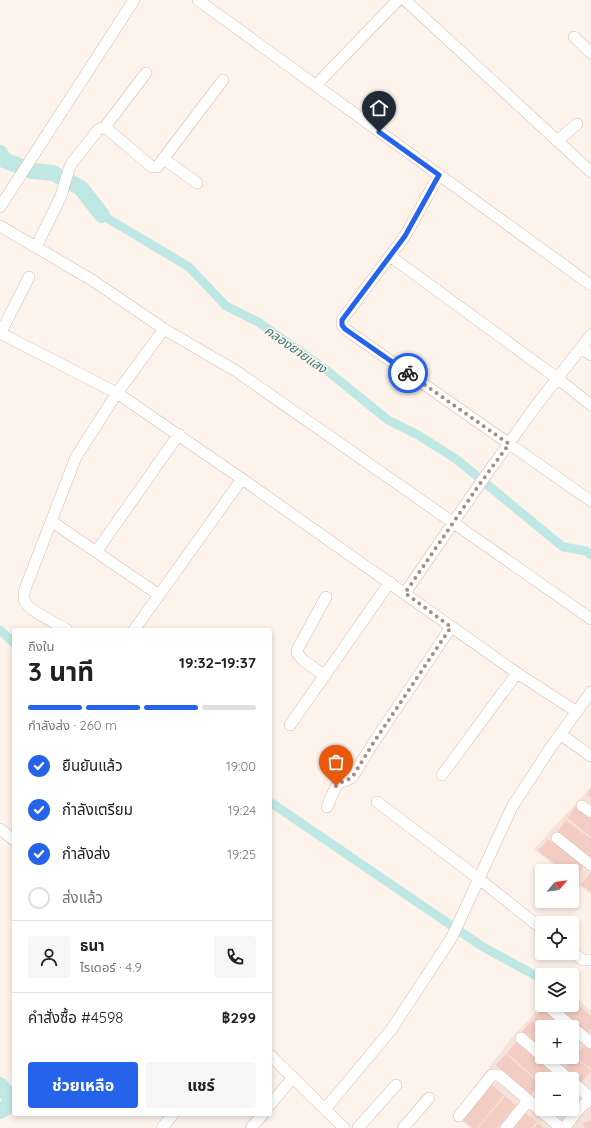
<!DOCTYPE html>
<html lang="th">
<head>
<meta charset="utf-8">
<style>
  body { margin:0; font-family:Quicksand,"Noto Sans Thai",sans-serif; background:#f6f6f6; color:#202124; height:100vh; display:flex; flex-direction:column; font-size:15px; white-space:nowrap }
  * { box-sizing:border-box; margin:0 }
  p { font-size:13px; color:#757577 }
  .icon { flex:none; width:22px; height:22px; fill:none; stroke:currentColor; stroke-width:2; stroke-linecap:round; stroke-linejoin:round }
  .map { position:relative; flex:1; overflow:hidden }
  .panel { position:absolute; left:12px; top:628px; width:260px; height:488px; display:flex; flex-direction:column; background:#fff; border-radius:4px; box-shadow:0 2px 6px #0003 }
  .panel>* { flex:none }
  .needle { width:26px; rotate:61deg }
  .controls { position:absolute; left:535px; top:864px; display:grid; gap:8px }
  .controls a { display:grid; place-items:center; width:44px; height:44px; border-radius:4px; background:#fff; box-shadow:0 2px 6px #0003; font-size:20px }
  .pin { position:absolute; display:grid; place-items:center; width:34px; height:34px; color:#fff; margin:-41px -17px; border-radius:50% 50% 50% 0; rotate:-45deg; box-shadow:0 0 4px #0007 }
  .pin .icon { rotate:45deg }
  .courier { position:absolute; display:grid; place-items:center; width:40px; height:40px; margin:-20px; border:3px solid #2563eb; border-radius:50%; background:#fff; color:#222; box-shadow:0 1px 5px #0007 }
  .overview em { font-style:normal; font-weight:700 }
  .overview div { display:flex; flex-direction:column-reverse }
  .overview { display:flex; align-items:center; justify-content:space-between; height:68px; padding:0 16px }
  h1 { font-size:26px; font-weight:700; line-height:30px }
  .bar { display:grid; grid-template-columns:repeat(4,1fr); gap:6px 4px; align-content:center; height:48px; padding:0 16px }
  .bar i { height:5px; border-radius:3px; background:#e0e0e0 }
  .bar .current { background:#2563eb }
  .bar p { grid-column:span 4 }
  .line { display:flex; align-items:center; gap:10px; padding:0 16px; border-top:1px solid #e0e0e0 }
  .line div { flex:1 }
  .round { display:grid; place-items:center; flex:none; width:42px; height:42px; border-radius:4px; background:#f6f6f6 }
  ol { padding:0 16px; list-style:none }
  li { display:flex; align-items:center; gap:12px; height:44px }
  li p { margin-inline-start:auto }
  li .icon { padding:4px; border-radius:50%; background:#2563eb; color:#fff; stroke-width:4 }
  li:last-child { color:#757577 }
  li i { width:22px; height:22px; border:2px solid #e0e0e0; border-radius:50% }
  .cta { display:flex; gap:8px; margin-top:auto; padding:8px 16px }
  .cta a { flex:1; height:46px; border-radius:4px; background:#2563eb; color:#fff; font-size:16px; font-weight:700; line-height:46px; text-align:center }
  .cta a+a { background:#f6f6f6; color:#202124 }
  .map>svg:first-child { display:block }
  .residential { fill:#f5e3d9; fill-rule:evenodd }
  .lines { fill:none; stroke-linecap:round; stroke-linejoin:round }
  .canal { stroke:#bfe8e5; stroke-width:9 }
  .river { stroke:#bfe8e5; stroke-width:16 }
  .building { fill:#f3ccc3 }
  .minor-casing { stroke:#d3bbb3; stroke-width:12 }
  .minor { stroke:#fff; stroke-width:11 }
  .done { stroke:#a88c84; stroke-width:4; stroke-dasharray:0 7.2 }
  .route { stroke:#2563eb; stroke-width:5 }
  .labels { text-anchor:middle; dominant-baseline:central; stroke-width:3; stroke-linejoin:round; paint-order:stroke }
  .water-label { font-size:13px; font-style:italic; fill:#3c7774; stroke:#fff7f2 }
</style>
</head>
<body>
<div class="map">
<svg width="591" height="1128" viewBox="0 0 591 1128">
  <rect width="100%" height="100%" fill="#fdf3eb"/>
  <path class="residential" d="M591,787V895L572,880V871H561L534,849Z
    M572,994L591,1011V1128H470L453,1115L510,1040L542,1005H572ZM542,1027H572V1057H542ZM542,1079H572V1109H542Z"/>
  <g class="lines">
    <path class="canal" d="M102,215L189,267L226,306L258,322L325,369L388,420L418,435L456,459L563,547L586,551L591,555
      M0,630L14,643
      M270,803L273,804L483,947L542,979"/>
    <path class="river" d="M0,153L4,160L32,171L53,173L81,188L102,215
      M0,1085L14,1102
      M0,1111L14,1103"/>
  </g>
  <path class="building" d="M591,788V797L587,794Z
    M576,806L591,817V837L567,818Z
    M566,820L591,839V858L557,832Z
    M548,839L584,866L574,878L572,877V871H565L538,851Z
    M591,872V892L581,885Z
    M574,1002L591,1016V1029L587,1034L564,1014Z
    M543,1008L565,1027H542L533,1019Z
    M532,1020L542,1028V1049L522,1032Z
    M572,1033L577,1037L572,1044Z
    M517,1041L551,1071L544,1079H542L541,1083L507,1053Z
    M585,1044L591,1049V1069L575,1056Z
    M506,1054L540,1084L530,1095L496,1065Z
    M575,1056L591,1071L581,1083L565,1068Z
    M551,1057H561L557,1062Z
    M492,1085L504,1095L477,1128H473L463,1120Z
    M542,1095V1106L537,1101Z
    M505,1096L516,1105L507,1117L498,1128H478Z
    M546,1109H560L554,1116Z
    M525,1113L537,1122L532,1128H512Z
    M591,1120V1128H585L583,1123Z
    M538,1123L544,1128H534Z"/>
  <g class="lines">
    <g class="minor-casing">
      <path id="minor" d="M198,0L591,285
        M405,0L591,172
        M574,37L591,53
        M316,85L398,0
        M105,127L146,73
        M557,141L577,124
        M164,159L197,183
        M439,175L405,236L342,320V325L345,329L591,501
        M0,207L134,0
        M0,226L92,280L164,329L236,371L591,619
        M36,247L61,196L69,169L72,163L98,130L105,127L152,167H157L223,80
        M390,256L557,378L591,405
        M0,333L117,393L242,479L517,673L577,712
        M0,334L29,277
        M582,348L591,355
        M51,521L159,595
        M96,552L179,434
        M405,593L479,485L535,407L591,335
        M67,630C58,624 28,610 25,602C23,598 24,593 25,589L76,457L117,393L164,329
        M134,630L242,479
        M325,676L303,660L297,653L298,648L326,597
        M290,725L390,582
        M560,734L591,756
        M442,775L517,673
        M377,802L478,878L542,929
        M582,806L591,812
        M327,807C331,799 334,786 341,782C346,780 350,780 353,776L372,745L451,627
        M0,829L14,840
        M557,838L591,865
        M572,952L583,960H591
        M550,1008L591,1043
        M521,1038L542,1056
        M270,1055L344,1128
        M543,1057L569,1079
        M572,1082L591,1098
        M270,1105L293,1077
        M325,1109L391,1030L452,937L512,807L551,747L591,692
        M459,1116L492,1075H499L561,1128
        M162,1128L173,1114
        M251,1128L263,1114
        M358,1128L396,1085
        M403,1128L429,1098
        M506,1128L528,1101
        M564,1128L580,1108L591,1098"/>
    </g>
    <use href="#minor" class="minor"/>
  </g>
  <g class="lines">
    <path class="done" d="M336,786C341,781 348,781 353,776L372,745L451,627L405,593L479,485L509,444L408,373"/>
    <path class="route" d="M379,132L439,175L405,236L342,320V325L345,329L408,373"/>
  </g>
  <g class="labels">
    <g class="water-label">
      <text transform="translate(296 349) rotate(35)">คลองยายแสง</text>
    </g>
  </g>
</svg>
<div class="controls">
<a><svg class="needle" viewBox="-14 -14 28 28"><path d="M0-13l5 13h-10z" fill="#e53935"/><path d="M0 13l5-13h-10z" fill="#757577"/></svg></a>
<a><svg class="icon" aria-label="locate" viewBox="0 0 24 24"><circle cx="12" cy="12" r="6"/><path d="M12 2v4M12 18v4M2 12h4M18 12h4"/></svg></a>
<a><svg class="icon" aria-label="layers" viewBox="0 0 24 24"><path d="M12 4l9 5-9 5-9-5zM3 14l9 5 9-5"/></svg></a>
<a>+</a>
<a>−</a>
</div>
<div class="pin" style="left:336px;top:786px;background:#ea580c"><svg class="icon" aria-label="bag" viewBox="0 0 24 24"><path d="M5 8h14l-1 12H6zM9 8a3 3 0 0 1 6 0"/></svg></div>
<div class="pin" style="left:379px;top:132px;background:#1f2937"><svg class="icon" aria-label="home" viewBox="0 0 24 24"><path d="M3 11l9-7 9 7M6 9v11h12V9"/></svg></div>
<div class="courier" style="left:408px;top:373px"><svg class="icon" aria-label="bike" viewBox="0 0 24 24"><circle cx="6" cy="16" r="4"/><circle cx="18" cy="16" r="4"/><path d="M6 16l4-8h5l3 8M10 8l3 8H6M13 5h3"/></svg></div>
<section class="panel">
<div class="overview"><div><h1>3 นาที</h1><p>ถึงใน</p></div><em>19:32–19:37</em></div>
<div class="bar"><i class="current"></i><i class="current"></i><i class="current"></i><i></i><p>กำลังส่ง · 260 m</p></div>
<ol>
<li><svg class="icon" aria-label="check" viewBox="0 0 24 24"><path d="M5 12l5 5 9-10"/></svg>ยืนยันแล้ว<p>19:00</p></li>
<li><svg class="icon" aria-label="check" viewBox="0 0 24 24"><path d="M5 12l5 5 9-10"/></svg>กำลังเตรียม<p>19:24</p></li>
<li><svg class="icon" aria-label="check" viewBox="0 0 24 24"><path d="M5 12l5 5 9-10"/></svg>กำลังส่ง<p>19:25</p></li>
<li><i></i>ส่งแล้ว</li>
</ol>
<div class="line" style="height:72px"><a class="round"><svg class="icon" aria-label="person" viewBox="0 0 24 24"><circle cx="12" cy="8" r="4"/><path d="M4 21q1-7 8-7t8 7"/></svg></a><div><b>ธนา</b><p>ไรเดอร์ · 4.9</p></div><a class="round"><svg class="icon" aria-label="phone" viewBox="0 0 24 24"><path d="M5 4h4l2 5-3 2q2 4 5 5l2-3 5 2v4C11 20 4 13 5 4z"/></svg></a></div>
<div class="line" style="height:52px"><div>คำสั่งซื้อ #4598</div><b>฿299</b></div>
<div class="cta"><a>ช่วยเหลือ</a><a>แชร์</a></div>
</section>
</div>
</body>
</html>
